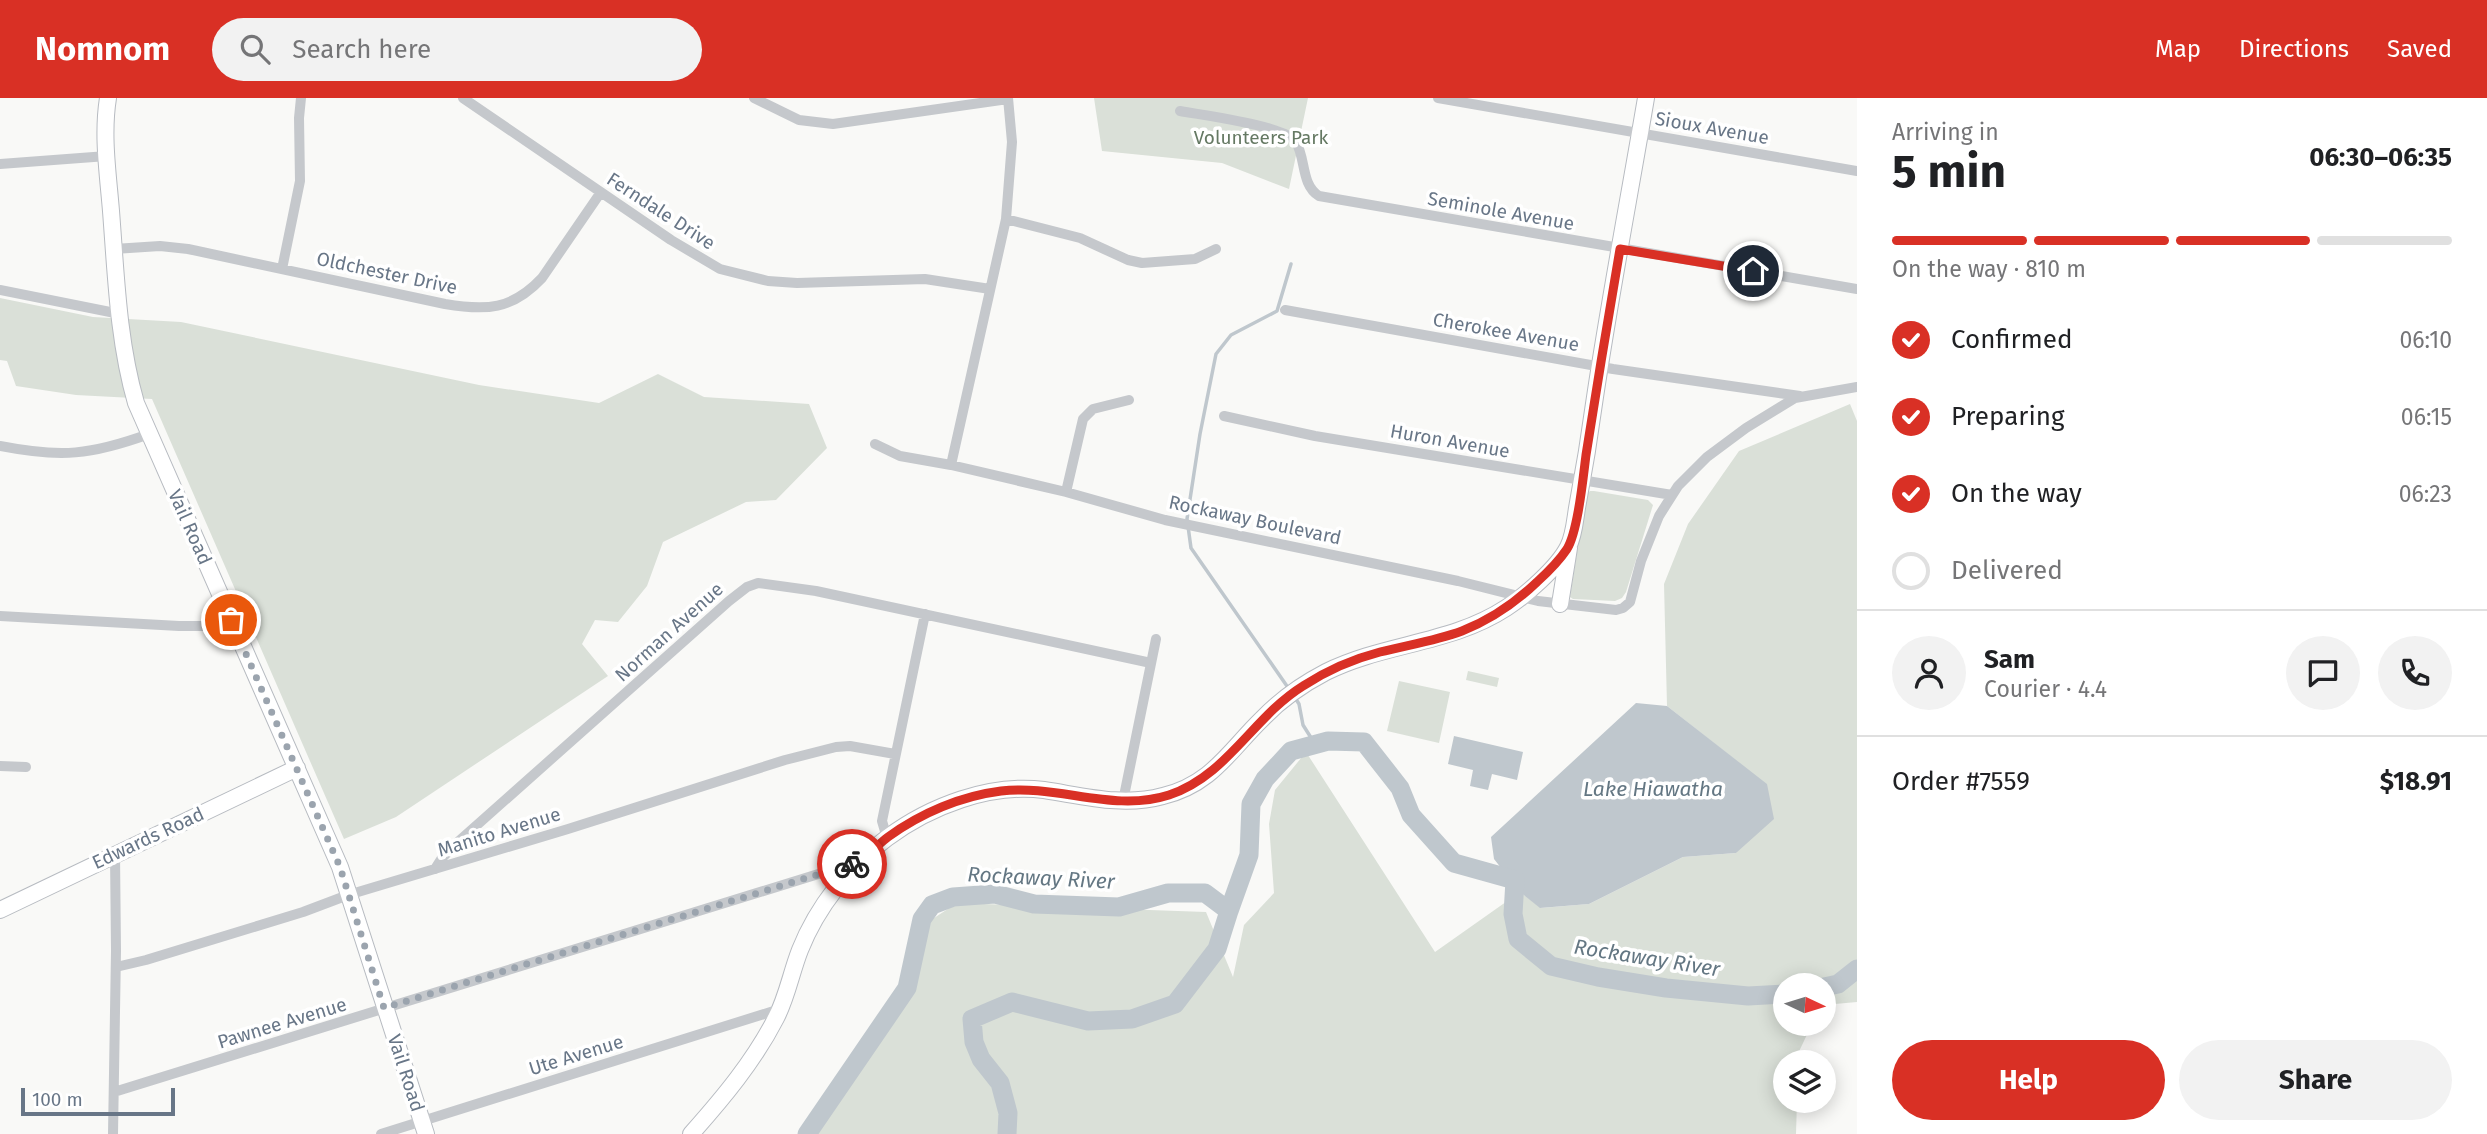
<!DOCTYPE html>
<html lang="en">
<head>
<meta charset="utf-8">
<style>
  body { margin:0; font-family:"Fira Sans",sans-serif; background:#f2f2f2; color:#202124; height:100vh; display:flex; flex-direction:column; font-size:26px; white-space:nowrap }
  * { box-sizing:border-box; margin:0 }
  p { font-size:23px; color:#757577 }
  .icon { flex:none; width:38px; height:38px; fill:none; stroke:currentColor; stroke-width:2; stroke-linecap:round; stroke-linejoin:round }
  .map { position:relative; flex:1; overflow:hidden }
  .side { display:flex; flex-direction:column; background:#fff; width:630px }
  .side>* { flex:none }
  .needle { width:46px; rotate:94deg }
  .controls { position:absolute; left:1773px; top:875px; display:grid; gap:14px }
  .controls a { display:grid; place-items:center; width:63px; height:63px; border-radius:50%; background:#fff; box-shadow:0 4px 18px #0003; font-size:35px }
  .scale { position:absolute; left:21px; bottom:18px; width:154px; box-sizing:border-box; padding-left:7px; border:4px solid #687687; border-top:0; font-size:19px; line-height:24px; white-space:nowrap; color:#687687; -webkit-text-stroke:5px #fff; paint-order:stroke }
  .pin { position:absolute; display:grid; place-items:center; width:60px; height:60px; color:#fff; margin:-30px; border:4px solid #fff; border-radius:50%; box-shadow:0 2px 7px #0007 }
  .courier { position:absolute; display:grid; place-items:center; width:70px; height:70px; margin:-35px; border:5px solid #d93025; border-radius:50%; background:#fff; color:#222; box-shadow:0 2px 9px #0007 }
  .summary em { font-style:normal; font-weight:700 }
  .summary div { display:flex; flex-direction:column-reverse }
  .summary { display:flex; align-items:center; justify-content:space-between; height:119px; padding:0 35px }
  h1 { font-size:46px; font-weight:700; line-height:52px }
  .bar { display:grid; grid-template-columns:repeat(4,1fr); gap:10px 7px; align-content:center; height:84px; padding:0 35px }
  .bar i { height:9px; border-radius:5px; background:#e0e0e0 }
  .bar .current { background:#d93025 }
  .bar p { grid-column:span 4 }
  .line { display:flex; align-items:center; gap:18px; padding:0 35px; border-top:2px solid #e0e0e0 }
  .line div { flex:1 }
  .round { display:grid; place-items:center; flex:none; width:74px; height:74px; border-radius:37px; background:#f2f2f2 }
  ol { padding:0 35px; list-style:none }
  li { display:flex; align-items:center; gap:21px; height:77px }
  li p { margin-inline-start:auto }
  li .icon { padding:7px; border-radius:50%; background:#d93025; color:#fff; stroke-width:4 }
  li:last-child { color:#757577 }
  li i { width:38px; height:38px; border:4px solid #e0e0e0; border-radius:50% }
  .button { display:flex; gap:14px; margin-top:auto; padding:14px 35px }
  .button a { flex:1; height:80px; border-radius:42px; background:#d93025; color:#fff; font-size:28px; font-weight:700; line-height:80px; text-align:center }
  .button a+a { background:#f2f2f2; color:#202124 }
  header { display:flex; align-items:center; gap:42px; box-sizing:border-box; height:98px; padding:0 35px; background:#d93025; color:#fff }
  header strong { font-size:33px }
  nav { display:flex; gap:38px; margin-inline-start:auto; font-size:24px }
  .search { width:490px; height:63px; background:#f2f2f2; display:flex; align-items:center; gap:18px; box-sizing:border-box; padding:0 24px; border-radius:38px; color:#757577; font-size:26px }
  main { display:flex; flex:1; min-height:0 }
  .map>svg:first-child { display:block }
  .green { fill:#dae0d8 }
  .water { fill:#bfc7cd }
  .lines { fill:none; stroke-linecap:round; stroke-linejoin:round }
  .stream { stroke:#bfc7cd; stroke-width:3.5 }
  .river { stroke:#bfc7cd; stroke-width:19 }
  .secondary-casing { stroke:#b7bbc1; stroke-width:18 }
  .street { stroke:#c5c8cc; stroke-width:10 }
  .secondary { stroke:#fff; stroke-width:16 }
  .done { stroke:#9ba4ae; stroke-width:7; stroke-dasharray:0 12.6 }
  .route { stroke:#d93025; stroke-width:9 }
  .labels { text-anchor:middle; dominant-baseline:central; stroke-width:7; stroke-linejoin:round; paint-order:stroke }
  .street-label { font-size:19px; fill:#687687; stroke:#fff }
  .park-label { font-size:19px; fill:#657963; stroke:#fff }
  .water-label { font-size:21px; font-style:italic; fill:#647783; stroke:#fff }
</style>
</head>
<body>
<header>
<strong>Nomnom</strong>
<div class="search"><svg class="icon" aria-label="search" viewBox="0 0 24 24"><circle cx="10" cy="10" r="6"/><path d="M15 15l6 6"/></svg>Search here</div>
<nav><a>Map</a><a>Directions</a><a>Saved</a></nav>
</header>
<main>
<div class="map">
<svg width="1857" height="1036" viewBox="0 0 1857 1036">
  <rect width="100%" height="100%" fill="#f9f9f7"/>
  <path class="green" d="M1094,0H1308L1289,91L1222,65L1102,53Z
    M0,200L93,219L181,224L479,287L599,305L658,276L704,299L809,306L827,350L776,402L746,404L663,444L647,488L618,524L595,522L582,546L608,578L396,719L344,741L152,301L76,297L16,288L7,263L0,262Z
    M1850,306L1857,323V904L1824,907V887H1785V926H1812L1794,964H1785V1003H1797L1796,1036H815L912,894L931,822L957,805L1206,814L1233,879L1244,827L1274,795L1269,726L1275,692L1306,654L1435,854L1520,794L1541,810L1589,806L1683,759L1736,755L1767,687L1667,608L1664,486L1688,426L1739,353Z
    M1594,393L1648,402L1653,407L1626,494L1622,500L1615,503L1573,501L1570,499L1586,397L1590,393Z
    M1468,573L1499,580L1497,589L1466,582Z
    M1399,583L1450,594L1439,645L1387,633Z"/>
  <path class="water" d="M1636,605L1667,608L1767,686L1774,721L1736,755L1683,759L1589,806L1540,810L1520,794L1494,761L1491,739Z
    M1454,638L1523,654L1517,682L1492,676L1488,692L1470,688L1473,672L1448,666Z"/>
  <g class="lines">
    <path class="stream" d="M1289,591L1191,450L1187,421L1200,336L1216,256L1231,237L1277,213L1291,166
      M1294,598L1299,606L1303,627L1315,646"/>
    <path class="river" d="M1824,889L1838,886L1857,871
      M807,1036L907,890L922,821L932,807L953,799L995,796L1034,806L1119,809L1168,795H1205L1229,813L1249,757L1251,706L1265,681L1291,653L1328,643L1364,644L1400,690L1411,717L1454,765L1515,782L1513,816L1518,841L1551,868L1598,879L1666,890L1748,898L1785,896
      M1007,1036L1008,1015L1000,985L981,961L974,944L972,921L1012,904L1088,923L1132,921L1175,906L1217,851L1229,813"/>
    <g class="secondary-casing">
      <path id="secondary" d="M108,0C102,37 108,76 111,113C116,177 118,243 136,305L340,769L426,1036
        M1560,506L1569,450
        M0,812L297,670
        M691,1036C723,1000 754,963 776,920C787,899 791,875 800,852C817,809 850,767 887,740C930,708 990,685 1044,692C1084,698 1123,709 1163,698C1212,686 1229,653 1262,621C1280,602 1303,586 1326,574C1384,545 1451,546 1506,510C1525,498 1558,469 1568,449C1574,438 1575,422 1577,410C1584,373 1590,336 1595,299C1610,199 1629,100 1646,0"/>
    </g>
    <path class="street" d="M463,0L671,142L720,171L768,183L797,185L925,181L990,191
      M754,0L799,22L833,26L1008,1
      M1438,0L1857,73
      M1180,13C1201,17 1288,28 1296,44C1306,61 1301,87 1319,98L1857,191
      M0,66L107,58
      M1006,121L1080,140L1128,162L1142,165L1195,161L1216,151
      M114,151L160,148L188,151L445,206C486,213 512,212 542,180L601,94
      M282,171L300,83L299,20L301,0
      M0,192L120,216
      M1285,212L1613,271L1800,298
      M1224,318L1315,338L1672,397
      M875,346L900,358L951,367L1066,394L1165,422L1458,483L1538,503L1616,512L1623,510L1630,504L1641,463L1659,418L1678,388L1707,359L1746,330L1795,300L1857,289
      M0,348C61,360 91,357 149,336
      M951,367L1006,121L1012,44L1008,0
      M1066,394L1083,321L1093,311L1129,302
      M0,518L179,528H210L231,522
      M0,668L26,669
      M1123,703L1156,541
      M887,740L882,723L925,516
      M435,771L442,760L459,743L729,503L747,489L758,485L816,493L1151,565
      M116,869L146,862L303,814L348,797L568,731L785,662L836,649L850,648L895,656
      M114,994L857,764
      M113,1036L116,853L115,756
      M381,1036L780,911"/>
    <use href="#secondary" class="secondary"/>
  </g>
  <g class="lines">
    <path class="done" d="M231,522L340,769L384,910L852,766"/>
    <path class="route" d="M852,766C866,761 876,748 888,739C921,715 961,698 1001,693C1058,686 1113,715 1169,697C1227,678 1253,619 1303,588C1326,573 1353,561 1380,554C1407,547 1435,543 1462,533C1490,522 1515,505 1537,484C1548,474 1559,463 1567,451C1578,433 1583,380 1586,357C1597,288 1608,220 1620,151L1753,173"/>
  </g>
  <g class="labels">
    <g class="street-label">
      <text transform="translate(1712 30) rotate(10)">Sioux Avenue</text>
      <text transform="translate(661 113) rotate(33)">Ferndale Drive</text>
      <text transform="translate(1501 113) rotate(10)">Seminole Avenue</text>
      <text transform="translate(387 175) rotate(12)">Oldchester Drive</text>
      <text transform="translate(1506 234) rotate(10)">Cherokee Avenue</text>
      <text transform="translate(1450 343) rotate(10)">Huron Avenue</text>
      <text transform="translate(1255 422) rotate(12)">Rockaway Boulevard</text>
      <text transform="translate(190 429) rotate(66)">Vail Road</text>
      <text transform="translate(669 534) rotate(-42)">Norman Avenue</text>
      <text transform="translate(499 734) rotate(-17)">Manito Avenue</text>
      <text transform="translate(148 740) rotate(-25)">Edwards Road</text>
      <text transform="translate(282 925) rotate(-17)">Pawnee Avenue</text>
      <text transform="translate(576 957) rotate(-17)">Ute Avenue</text>
      <text transform="translate(406 975) rotate(72)">Vail Road</text>
    </g>
    <g class="park-label">
      <text x="1261" y="39">Volunteers Park</text>
    </g>
    <g class="water-label">
      <text x="1653" y="691">Lake Hiawatha</text>
      <text transform="translate(1041 780) rotate(3)">Rockaway River</text>
      <text transform="translate(1647 860) rotate(9)">Rockaway River</text>
    </g>
  </g>
</svg>
<div class="controls">
<a><svg class="needle" viewBox="-14 -14 28 28"><path d="M0-13l5 13h-10z" fill="#e53935"/><path d="M0 13l5-13h-10z" fill="#757577"/></svg></a>
<a><svg class="icon" aria-label="layers" viewBox="0 0 24 24"><path d="M12 4l9 5-9 5-9-5zM3 14l9 5 9-5"/></svg></a>
</div>
<div class="scale">100 m</div>
<div class="pin" style="left:231px;top:522px;background:#ea580c"><svg class="icon" aria-label="bag" viewBox="0 0 24 24"><path d="M5 8h14l-1 12H6zM9 8a3 3 0 0 1 6 0"/></svg></div>
<div class="pin" style="left:1753px;top:173px;background:#1f2937"><svg class="icon" aria-label="home" viewBox="0 0 24 24"><path d="M3 11l9-7 9 7M6 9v11h12V9"/></svg></div>
<div class="courier" style="left:852px;top:766px"><svg class="icon" aria-label="bike" viewBox="0 0 24 24"><circle cx="6" cy="16" r="4"/><circle cx="18" cy="16" r="4"/><path d="M6 16l4-8h5l3 8M10 8l3 8H6M13 5h3"/></svg></div>
</div>
<section class="side">
<div class="summary"><div><h1>5 min</h1><p>Arriving in</p></div><em>06:30–06:35</em></div>
<div class="bar"><i class="current"></i><i class="current"></i><i class="current"></i><i></i><p>On the way · 810 m</p></div>
<ol>
<li><svg class="icon" aria-label="check" viewBox="0 0 24 24"><path d="M5 12l5 5 9-10"/></svg>Confirmed<p>06:10</p></li>
<li><svg class="icon" aria-label="check" viewBox="0 0 24 24"><path d="M5 12l5 5 9-10"/></svg>Preparing<p>06:15</p></li>
<li><svg class="icon" aria-label="check" viewBox="0 0 24 24"><path d="M5 12l5 5 9-10"/></svg>On the way<p>06:23</p></li>
<li><i></i>Delivered</li>
</ol>
<div class="line" style="height:126px"><a class="round"><svg class="icon" aria-label="person" viewBox="0 0 24 24"><circle cx="12" cy="8" r="4"/><path d="M4 21q1-7 8-7t8 7"/></svg></a><div><b>Sam</b><p>Courier · 4.4</p></div><a class="round"><svg class="icon" aria-label="chat" viewBox="0 0 24 24"><path d="M4 5h16v11H9l-5 4z"/></svg></a><a class="round"><svg class="icon" aria-label="phone" viewBox="0 0 24 24"><path d="M5 4h4l2 5-3 2q2 4 5 5l2-3 5 2v4C11 20 4 13 5 4z"/></svg></a></div>
<div class="line" style="height:91px"><div>Order #7559</div><b>$18.91</b></div>
<div class="button"><a>Help</a><a>Share</a></div>
</section>
</main>
</body>
</html>
